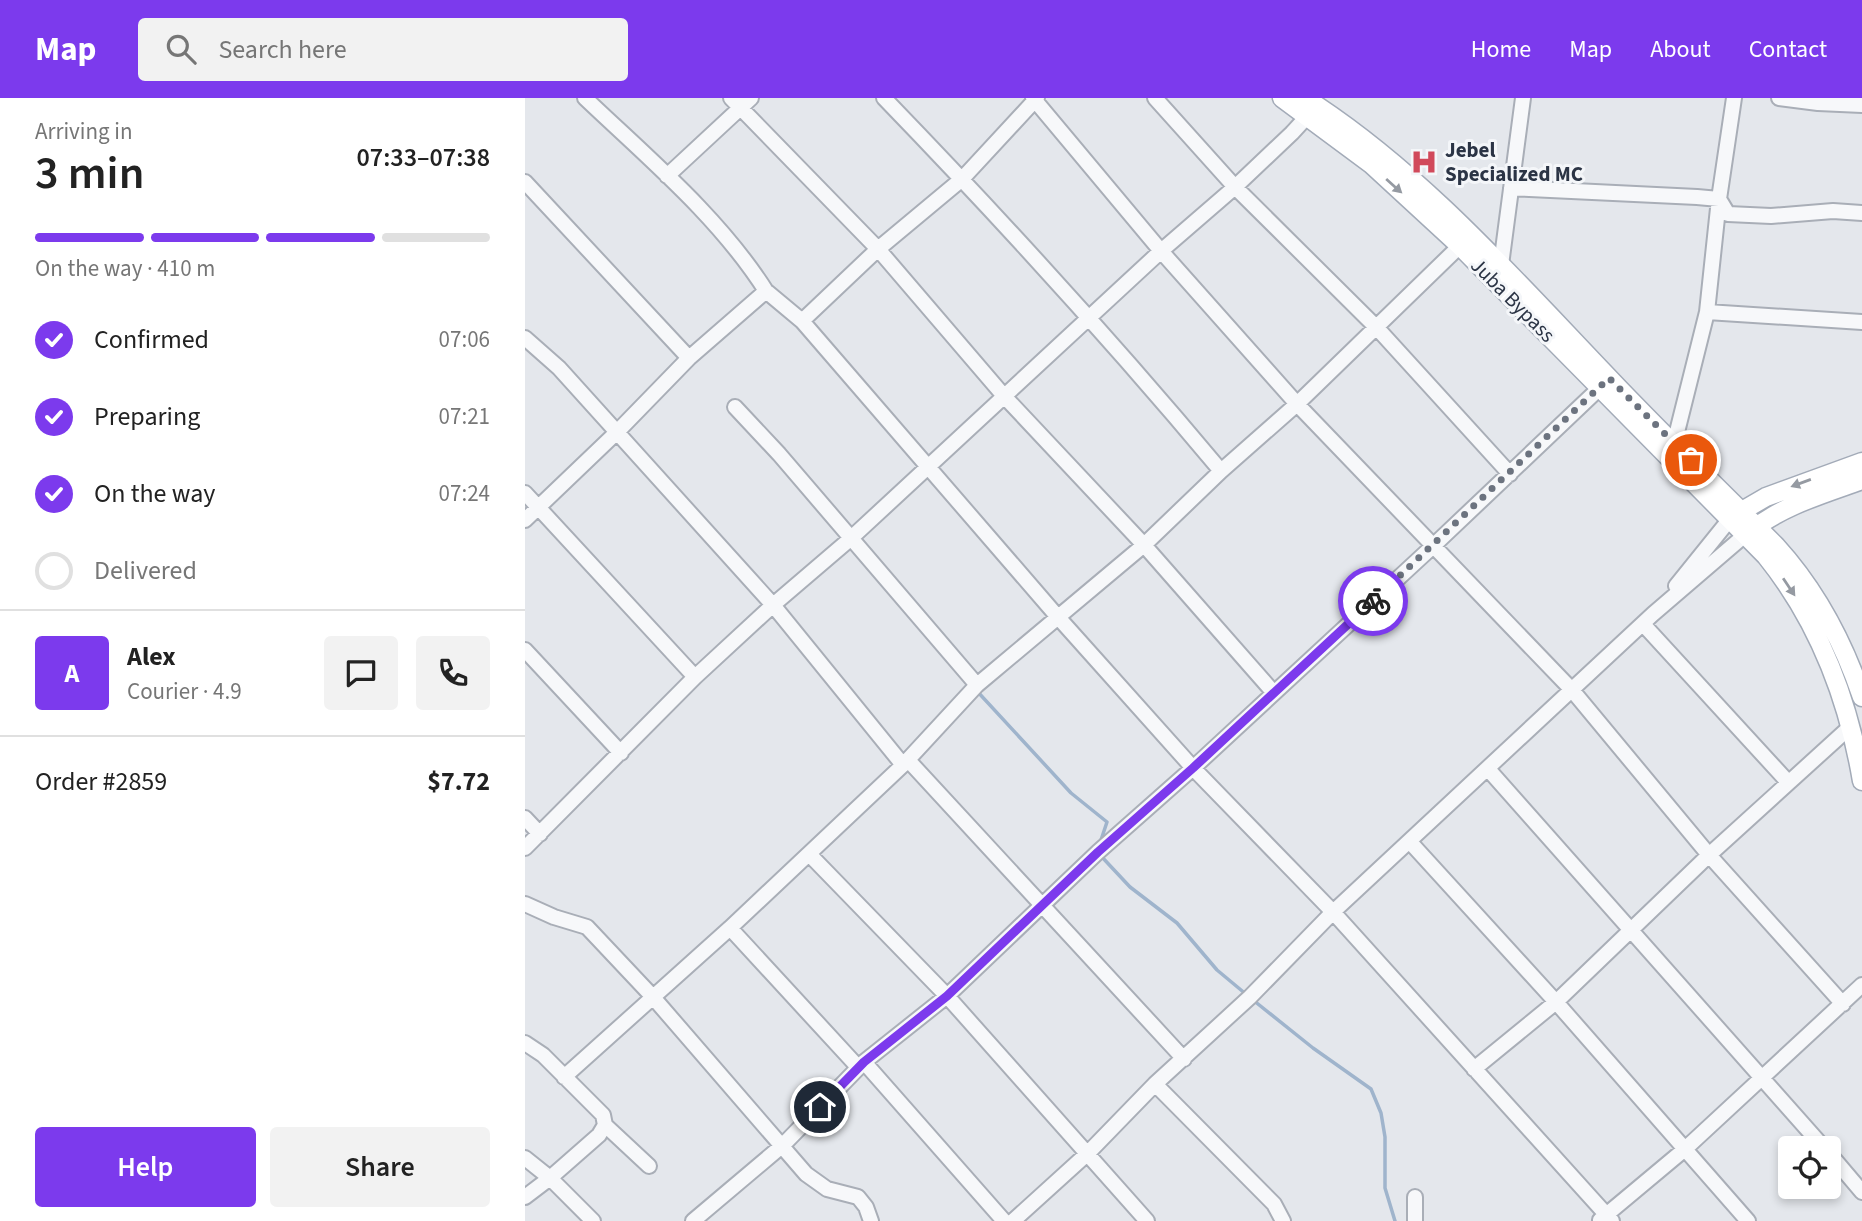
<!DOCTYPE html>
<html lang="en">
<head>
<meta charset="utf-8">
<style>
  body { margin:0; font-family:"Source Sans 3",sans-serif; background:#f2f2f2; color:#222; height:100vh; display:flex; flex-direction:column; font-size:26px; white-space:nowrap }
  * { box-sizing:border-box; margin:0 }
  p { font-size:23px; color:#767676 }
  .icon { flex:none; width:38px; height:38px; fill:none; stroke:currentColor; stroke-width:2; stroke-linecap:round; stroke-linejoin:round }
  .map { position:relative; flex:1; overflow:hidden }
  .sheet { display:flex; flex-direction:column; background:#fff; width:525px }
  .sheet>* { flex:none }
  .controls { position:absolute; left:1253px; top:1038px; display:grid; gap:14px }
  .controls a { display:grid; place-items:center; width:63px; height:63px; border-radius:7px; background:#fff; box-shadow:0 4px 10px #0003; font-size:35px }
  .pin { position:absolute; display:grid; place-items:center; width:60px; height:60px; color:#fff; margin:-30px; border:4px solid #fff; border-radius:50%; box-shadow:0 2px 7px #0007 }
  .courier { position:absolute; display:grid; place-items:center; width:70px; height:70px; margin:-35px; border:5px solid #7c3aed; border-radius:50%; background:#fff; color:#222; box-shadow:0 2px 9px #0007 }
  .overview em { font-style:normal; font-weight:600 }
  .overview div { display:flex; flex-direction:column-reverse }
  .overview { display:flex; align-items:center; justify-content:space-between; height:119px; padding:0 35px }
  h1 { font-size:46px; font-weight:600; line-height:52px }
  .bar { display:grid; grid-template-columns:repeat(4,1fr); gap:10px 7px; align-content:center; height:84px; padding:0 35px }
  .bar i { height:9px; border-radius:5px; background:#e0e0e0 }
  .bar .current { background:#7c3aed }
  .bar p { grid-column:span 4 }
  .line { display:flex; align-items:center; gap:18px; padding:0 35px; border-top:2px solid #e0e0e0 }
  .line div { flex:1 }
  .round { display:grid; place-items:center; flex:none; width:74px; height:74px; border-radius:7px; background:#f2f2f2 }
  ol { padding:0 35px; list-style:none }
  li { display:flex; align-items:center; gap:21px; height:77px }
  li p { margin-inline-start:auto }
  li .icon { padding:7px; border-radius:50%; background:#7c3aed; color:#fff; stroke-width:4 }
  li:last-child { color:#767676 }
  li i { width:38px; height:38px; border:4px solid #e0e0e0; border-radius:50% }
  .action { display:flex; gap:14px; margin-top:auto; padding:14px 35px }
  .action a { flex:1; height:80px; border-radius:7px; background:#7c3aed; color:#fff; font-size:28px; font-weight:600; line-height:80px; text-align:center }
  .action a+a { background:#f2f2f2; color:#222 }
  header { display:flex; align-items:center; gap:42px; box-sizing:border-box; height:98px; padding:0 35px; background:#7c3aed; color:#fff }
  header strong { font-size:33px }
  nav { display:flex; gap:38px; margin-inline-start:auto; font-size:24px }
  .search { width:490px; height:63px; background:#f2f2f2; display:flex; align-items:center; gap:18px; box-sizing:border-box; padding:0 24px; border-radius:7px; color:#767676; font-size:26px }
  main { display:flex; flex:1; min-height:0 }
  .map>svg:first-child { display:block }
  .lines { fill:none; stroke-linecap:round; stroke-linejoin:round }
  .stream { stroke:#9fb4cc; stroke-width:3.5 }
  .minor-casing { stroke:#a9aeb7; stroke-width:18 }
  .major-casing { stroke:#a3abb8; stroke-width:21 }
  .minor { stroke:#f7f8fa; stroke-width:14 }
  .major { stroke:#fff; stroke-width:18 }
  .oneway { fill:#959aa2 }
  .done { stroke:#6c737f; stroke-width:7; stroke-dasharray:0 12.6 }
  .route { stroke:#7c3aed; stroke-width:9 }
  .labels { text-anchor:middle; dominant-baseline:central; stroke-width:6; stroke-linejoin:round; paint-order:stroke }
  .poi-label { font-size:21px; font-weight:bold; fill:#2b3445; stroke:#f4f6f9; text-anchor:start }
  .street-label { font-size:21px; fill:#2b3445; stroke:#f4f6f9 }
</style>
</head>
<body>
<header>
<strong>Map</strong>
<div class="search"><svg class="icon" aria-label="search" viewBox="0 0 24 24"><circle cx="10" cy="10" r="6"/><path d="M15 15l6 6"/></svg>Search here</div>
<nav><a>Home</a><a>Map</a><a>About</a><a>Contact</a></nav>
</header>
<main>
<section class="sheet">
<div class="overview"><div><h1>3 min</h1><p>Arriving in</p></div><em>07:33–07:38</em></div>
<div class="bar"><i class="current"></i><i class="current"></i><i class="current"></i><i></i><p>On the way · 410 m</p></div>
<ol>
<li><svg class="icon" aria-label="check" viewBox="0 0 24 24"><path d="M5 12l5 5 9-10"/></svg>Confirmed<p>07:06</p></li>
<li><svg class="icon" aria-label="check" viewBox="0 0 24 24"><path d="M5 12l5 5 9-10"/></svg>Preparing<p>07:21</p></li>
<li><svg class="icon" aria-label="check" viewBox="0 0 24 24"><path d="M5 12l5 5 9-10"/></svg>On the way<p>07:24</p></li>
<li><i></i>Delivered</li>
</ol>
<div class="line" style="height:126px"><b class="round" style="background:#7c3aed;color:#fff">A</b><div><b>Alex</b><p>Courier · 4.9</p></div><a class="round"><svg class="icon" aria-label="chat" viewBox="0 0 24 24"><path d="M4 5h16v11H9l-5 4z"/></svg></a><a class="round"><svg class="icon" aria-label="phone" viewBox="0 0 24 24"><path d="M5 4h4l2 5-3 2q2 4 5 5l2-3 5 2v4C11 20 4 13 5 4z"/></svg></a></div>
<div class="line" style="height:91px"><div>Order #2859</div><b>$7.72</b></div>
<div class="action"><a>Help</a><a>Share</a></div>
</section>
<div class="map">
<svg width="1337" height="1123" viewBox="0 0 1337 1123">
  <rect width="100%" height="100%" fill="#e4e7ec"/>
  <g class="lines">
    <path class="stream" d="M451,592L546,695L582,724L575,745
      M576,758L605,789L652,825L692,872L722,897
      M728,902L788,950L846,991L856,1015L860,1039V1090L870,1123"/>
    <g class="minor-casing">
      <path id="minor" d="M60,0C123,60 194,119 241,193
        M206,0L353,151L479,298L619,447L749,595
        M359,0C476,121 589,245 696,373
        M508,0L636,153L772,306L1047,592L1184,757L1318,906
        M630,0L710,89L852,230L985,376
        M1254,0L1293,5L1337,7
        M142,78L226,0
        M0,84L164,260
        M986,90L1172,99L1194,101L1203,116L1246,118L1308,113L1337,115
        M976,167L998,0
        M1182,214L1337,224
        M277,223L353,151L437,81L512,0
        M0,240L34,270L248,507L378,667
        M210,309L254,356L452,587
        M1149,346L1182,214L1194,101L1209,0
        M0,395L170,579
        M0,422L92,334L164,260L241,193L277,223L532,518L668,670L808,814L1087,1123
        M1151,488L1205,421
        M1118,526L1263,684
        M0,552L96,655
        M383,662L659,961
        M963,671L1299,1050
        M0,720L15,736
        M885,744L1031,904L1223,1123
        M0,750L170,579L248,507L324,442L636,153L710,89L767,35L789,11
        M284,756L422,898L622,1123
        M0,806L29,819L62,829L127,898L281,1076L302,1091L333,1099L341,1109L346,1123
        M205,830L333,969
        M0,945L18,957L78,1017L80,1027L74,1037L25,1080L0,1060
        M339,964L479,1123
        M949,971L1031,904L1184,757L1325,629
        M39,979L205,830L378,667L452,587L619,447L696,373L772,306L941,142
        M630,986L749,1106L758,1123
        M80,1027L124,1068
        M1304,1055L1337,1094
        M0,1099L25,1080L68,1123
        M890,1099V1123
        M1075,1122L1160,1051L1337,887
        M168,1123L258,1047L339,964L422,898L573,754L668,670L907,449L1081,284
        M488,1123L563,1055L630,986L725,899L808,814L1128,516L1220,437"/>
    </g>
    <g class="major-casing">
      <path id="major" d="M757,0L846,66L935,148L1241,458C1294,524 1323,600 1337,683
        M780,0C895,73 990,182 1083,279C1138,337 1195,392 1251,448C1291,492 1318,543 1337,599
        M1210,417L1241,399L1337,364
        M1223,435C1256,408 1298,396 1337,382"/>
    </g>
    <use href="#minor" class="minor"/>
    <use href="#major" class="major"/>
  </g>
  <defs><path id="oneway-solid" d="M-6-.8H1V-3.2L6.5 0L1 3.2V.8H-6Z" transform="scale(1.75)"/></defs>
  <g class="oneway">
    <use href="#oneway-solid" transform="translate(869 88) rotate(42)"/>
    <use href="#oneway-solid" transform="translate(1276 385) rotate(160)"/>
    <use href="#oneway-solid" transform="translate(1264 489) rotate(56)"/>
  </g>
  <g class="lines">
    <path class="done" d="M848,503L1084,280L1166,362"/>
    <path class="route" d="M295,1009L339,964L422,898L573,754L668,670L848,503"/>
  </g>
  <defs>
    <g id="hospital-bare" transform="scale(2.1)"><path d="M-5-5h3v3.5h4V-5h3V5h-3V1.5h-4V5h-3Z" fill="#d1495b" stroke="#f4f6f9" stroke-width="2.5" paint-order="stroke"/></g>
  </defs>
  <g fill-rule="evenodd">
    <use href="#hospital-bare" x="899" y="64"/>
  </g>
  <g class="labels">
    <g class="poi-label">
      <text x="920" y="52">Jebel<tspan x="920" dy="24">Specialized MC</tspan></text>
    </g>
    <g class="street-label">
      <text transform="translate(988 202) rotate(45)">Juba Bypass</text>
    </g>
  </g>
</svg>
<div class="controls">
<a><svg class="icon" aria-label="locate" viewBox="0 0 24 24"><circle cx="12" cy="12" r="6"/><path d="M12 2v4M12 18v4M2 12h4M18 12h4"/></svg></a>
</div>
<div class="pin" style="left:1166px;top:362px;background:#ea580c"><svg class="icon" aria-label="bag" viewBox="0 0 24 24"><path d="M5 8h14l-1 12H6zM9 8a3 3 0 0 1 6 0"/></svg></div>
<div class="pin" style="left:295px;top:1009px;background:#1f2937"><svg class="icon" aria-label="home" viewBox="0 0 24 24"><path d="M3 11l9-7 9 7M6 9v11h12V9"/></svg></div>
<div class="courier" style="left:848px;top:503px"><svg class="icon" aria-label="bike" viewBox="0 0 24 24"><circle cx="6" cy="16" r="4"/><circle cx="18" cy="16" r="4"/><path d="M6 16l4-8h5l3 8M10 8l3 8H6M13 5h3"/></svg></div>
</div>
</main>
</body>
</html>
